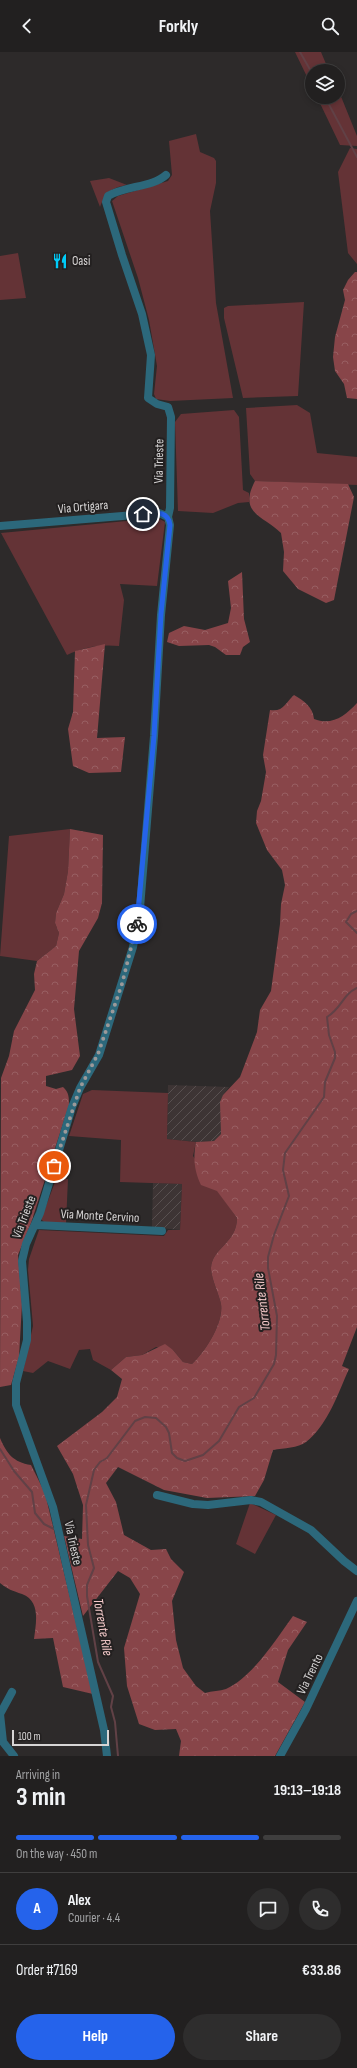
<!DOCTYPE html>
<html lang="en">
<head>
<meta charset="utf-8">
<style>
  body { margin:0; font-family:"Sofia Sans Condensed",sans-serif; background:#2e2d2d; color:#f1f3f6; height:100vh; display:flex; flex-direction:column; font-size:15px; white-space:nowrap }
  * { box-sizing:border-box; margin:0 }
  p { font-size:13px; color:#a2a3a5 }
  .icon { flex:none; width:22px; height:22px; fill:none; stroke:currentColor; stroke-width:2; stroke-linecap:round; stroke-linejoin:round }
  .map { position:relative; height:1704px; overflow:hidden }
  .panel { display:flex; flex-direction:column; background:#222020; flex:1 }
  .panel>* { flex:none }
  .fabs { position:absolute; left:305px; top:12px; display:grid; gap:8px }
  .fabs a { display:grid; place-items:center; width:40px; height:40px; border-radius:50%; background:#222020; box-shadow:0 2px 6px #0003,0 0 0 1px #3f3e3e; font-size:20px }
  .scale { position:absolute; left:12px; bottom:10px; width:97px; box-sizing:border-box; padding-left:4px; border:2px solid #d7d5d5; border-top:0; font-size:11px; line-height:14px; white-space:nowrap; color:#d7d5d5; -webkit-text-stroke:3px #232020; paint-order:stroke }
  .pin { position:absolute; display:grid; place-items:center; width:34px; height:34px; color:#fff; margin:-17px; border:2px solid #fff; border-radius:50%; box-shadow:0 1px 4px #0007 }
  .courier { position:absolute; display:grid; place-items:center; width:40px; height:40px; margin:-20px; border:3px solid #2563eb; border-radius:50%; background:#fff; color:#222; box-shadow:0 1px 5px #0007 }
  .head em { font-style:normal; font-weight:700 }
  .head div { display:flex; flex-direction:column-reverse }
  .head { display:flex; align-items:center; justify-content:space-between; height:68px; padding:0 16px }
  h1 { font-size:26px; font-weight:700; line-height:30px }
  .bar { display:grid; grid-template-columns:repeat(4,1fr); gap:6px 4px; align-content:center; height:48px; padding:0 16px }
  .bar i { height:5px; border-radius:3px; background:#3f3e3e }
  .bar .active { background:#2563eb }
  .bar p { grid-column:span 4 }
  .line { display:flex; align-items:center; gap:10px; padding:0 16px; border-top:1px solid #3f3e3e }
  .line div { flex:1 }
  .round { display:grid; place-items:center; flex:none; width:42px; height:42px; border-radius:21px; background:#2e2d2d }
  .primary-button { display:flex; gap:8px; margin-top:auto; padding:8px 16px }
  .primary-button a { flex:1; height:46px; border-radius:24px; background:#2563eb; color:#fff; font-size:16px; font-weight:700; line-height:46px; text-align:center }
  .primary-button a+a { background:#2e2d2d; color:#f1f3f6 }
  header { display:flex; justify-content:space-between; align-items:center; height:52px; padding:0 16px; background:#222020; font-size:18px; font-weight:700 }
  .map>svg:first-child { display:block }
  .industrial { fill:url(#industrial-furrows) }
  .green { fill:#643336 }
  .forest { fill:url(#forest-crowns) }
  .lines { fill:none; stroke-linecap:round; stroke-linejoin:round }
  .stream { stroke:#614146; stroke-width:2 }
  .minor { stroke:#2c687b; stroke-width:8 }
  .done { stroke:#9c9999; stroke-width:4; stroke-dasharray:0 7.2 }
  .route { stroke:#2563eb; stroke-width:5 }
  .labels { text-anchor:middle; dominant-baseline:central; stroke-width:4; stroke-linejoin:round; paint-order:stroke }
  .poi-label { font-size:13px; fill:#d7d5d5; stroke:#232020; text-anchor:start }
  .street-label { font-size:13px; fill:#d7d5d5; stroke:#232020 }
  .water-label { font-size:14px; font-style:italic; fill:#f6cbcb; stroke:#232020 }
</style>
</head>
<body>
<header><svg class="icon" aria-label="back" viewBox="0 0 24 24"><path d="M15 5l-7 7 7 7"/></svg>Forkly<svg class="icon" aria-label="search" viewBox="0 0 24 24"><circle cx="10" cy="10" r="6"/><path d="M15 15l6 6"/></svg></header>
<div class="map">
<svg width="357" height="1704" viewBox="0 0 357 1704">
  <defs>
    <pattern id="industrial-furrows" width="10" height="10" patternUnits="userSpaceOnUse"><rect width="10" height="10" fill="#3d3434"/><path d="M-1 1l2-2M0 10L10 0M9 11l2-2" fill="none" stroke="#585050"/></pattern>
    <pattern id="forest-crowns" width="20" height="18" patternUnits="userSpaceOnUse"><rect width="20" height="18" fill="#884549"/><path d="M2 6a3 3 0 1 1 6 0M12 15a3 3 0 1 1 6 0" fill="none" stroke="#985f62"/></pattern>
  </defs>
  <rect width="100%" height="100%" fill="#2d2a2a"/>
  <path class="industrial" d="M168,1033L229,1035L223,1043L221,1082L214,1089L196,1090L167,1087Z
    M153,1131L182,1132L180,1178L152,1175Z"/>
  <path class="green" d="M295,0H321L329,19H312V35Z
    M338,37L357,84V94L340,93L317,45H338Z
    M196,82L200,100L214,106L216,109V131L210,159L216,251L233,346L170,349L156,347L154,342L157,314L149,268L138,226L112,149L118,144L168,129L172,123L169,89Z
    M350,96L357,97V212L348,201L338,120Z
    M109,126L127,133C111,136 106,140 100,155L90,129Z
    M18,201L26,246L0,248V204Z
    M304,250L298,344L243,346L224,266V256L228,254Z
    M297,353L310,361L317,401L357,405V433L255,429L250,422L246,356Z
    M234,358L239,365L243,438L249,441V450L238,451L213,461L178,459L175,370L181,362Z
    M158,466L165,470L157,534L120,532L124,548L119,594C101,592 83,595 67,603L1,481Z
    M70,777L68,819L64,842L56,861L55,871L59,881L56,894L37,909L0,904L9,784Z
    M92,1038L168,1041L167,1087L196,1090L193,1104L237,1166C237,1191 212,1196 211,1216C211,1226 219,1242 221,1252C224,1271 205,1300 192,1312L183,1310L173,1298L156,1295L142,1303L126,1305L111,1318L93,1308L90,1297L79,1298L70,1317L48,1309L33,1321L23,1319L33,1274L28,1218L29,1207L39,1178L164,1184L168,1178H180L182,1132L120,1130L121,1088L69,1084L83,1042Z
    M57,1125L68,1127L66,1171H45L41,1167Z
    M250,1451L276,1463L255,1502L236,1492Z"/>
  <path class="forest" d="M355,220H357V347L347,346L344,332L335,319L333,305L335,285L345,248L343,238L348,228Z
    M255,429L348,432L354,445L334,548L326,551L298,537L283,519L284,500L281,481C263,463 238,462 255,429Z
    M242,520L244,567L250,590L243,595L240,603H226L215,595L209,593L179,594L167,590L169,581L184,574L205,578L228,571L231,556L228,529Z
    M105,592L97,686L125,685L121,720L89,721L73,714L68,677L73,660L75,599Z
    M294,643C304,649 313,655 314,667C332,674 345,664 357,651V1275L342,1314L349,1317C338,1341 328,1373 306,1390C298,1396 284,1396 273,1398L264,1428L255,1444L207,1446L164,1438L118,1415L106,1431L116,1450L124,1483L151,1498L166,1497L171,1507L184,1520L172,1549L176,1588L183,1616L196,1634L205,1641C212,1639 220,1639 226,1637C252,1626 277,1586 293,1564L307,1570L288,1598L278,1630L305,1650L275,1704H179L181,1689L176,1677L155,1678L139,1672L127,1634L124,1596L140,1542L130,1526L118,1519L83,1564L64,1484L82,1487L83,1453L73,1422L57,1394L102,1360L117,1345L122,1327L111,1318L126,1305L142,1303L165,1292L173,1298L183,1310L192,1312C205,1300 224,1271 221,1252C219,1242 211,1226 211,1216C212,1196 237,1191 237,1166L217,1139L201,1133C194,1118 193,1106 196,1090L214,1089L221,1082L220,1050L223,1043L240,1025L257,980L260,958L271,939L280,872L281,852L285,833L282,818L267,798L256,771L257,759L261,749L266,720L263,703L270,658C284,660 285,651 294,643Z
    M70,777L103,783L102,851L98,866L79,899L74,957L80,1004L72,1018L46,1024V1034L56,1037L63,1035C69,1040 69,1046 69,1053L31,1171L18,1203L22,1252L19,1305L11,1333L0,1335L1,1026L9,1004L14,979L35,938L34,922L37,909L56,894L59,881L55,871L56,861L64,842L68,819Z
    M0,1386C7,1402 13,1410 31,1413L45,1441L93,1642L63,1635L53,1586L34,1587C36,1571 41,1549 22,1542C13,1539 7,1537 0,1531Z"/>
  <g class="lines">
    <path class="stream" d="M300,0L312,21
      M325,45L357,105
      M357,859L351,862L346,870L357,881
      M0,1397L14,1419L32,1440L35,1461L44,1472L54,1477
      M118,1704L115,1670L111,1655L113,1644L98,1610L87,1544V1533L94,1516L88,1493L86,1453L94,1418L100,1410L107,1406L135,1369L145,1365L156,1366L166,1375L169,1381L172,1401L177,1406L185,1409L203,1403L219,1389L239,1355L254,1346L274,1312L276,1303L277,1264L268,1216V1205L274,1183L289,1144L283,1118L285,1101L324,1045L325,1030L335,1006V1000L329,983L327,965C342,956 342,943 357,936"/>
    <path class="minor" d="M0,474L159,461L168,465
      M36,1173L162,1179
      M157,1443L193,1452L208,1453L251,1448L261,1450L311,1478L344,1509L357,1519
      M12,1640L0,1662L3,1690L14,1704
      M107,1704L104,1678L53,1455L16,1353V1331L27,1288V1270L22,1209L26,1192L40,1161L72,1055L80,1036L99,1003L133,895L140,856L154,684L161,563L170,473L168,465L170,456L171,365L168,355L157,352L148,346L151,303L142,262L122,203L106,150L108,144C125,134 153,135 166,123
      M280,1704L306,1657L357,1549"/>
  </g>
  <g class="lines">
    <path class="done" d="M54,1114L80,1036L98,1002L122,932L137,872"/>
    <path class="route" d="M137,872L154,684L161,562L170,473C168,458 155,461 143,462"/>
  </g>
  <defs>
    <g id="restaurant-bare" transform="scale(1.2)"><path d="M-5-6h1v4h1v-4h1v4h1v-4h1v5L-1.5 .5V6h-2V.5L-5-1ZM5-6V6H3V1.5H1.5Q1.5-4 5-6Z" fill="#00cbf8" stroke="#232020" stroke-width="2.5" paint-order="stroke"/></g>
  </defs>
  <g fill-rule="evenodd">
    <use href="#restaurant-bare" x="60" y="209"/>
  </g>
  <g class="labels">
    <g class="poi-label">
      <text x="72" y="209">Oasi</text>
    </g>
    <g class="street-label">
      <text transform="translate(159 409) rotate(-89)">Via Trieste</text>
      <text transform="translate(83 455) rotate(-5)">Via Ortigara</text>
      <text transform="translate(100 1164) rotate(3)">Via Monte Cervino</text>
      <text transform="translate(24 1165) rotate(-69)">Via Trieste</text>
      <text transform="translate(73 1491) rotate(78)">Via Trieste</text>
      <text transform="translate(310 1622) rotate(-64)">Via Trento</text>
    </g>
    <g class="water-label">
      <text transform="translate(262 1250) rotate(-97)">Torrente Rile</text>
      <text transform="translate(103 1575) rotate(80)">Torrente Rile</text>
    </g>
  </g>
</svg>
<div class="fabs">
<a><svg class="icon" aria-label="layers" viewBox="0 0 24 24"><path d="M12 4l9 5-9 5-9-5zM3 14l9 5 9-5"/></svg></a>
</div>
<div class="scale">100 m</div>
<div class="pin" style="left:54px;top:1114px;background:#ea580c"><svg class="icon" aria-label="bag" viewBox="0 0 24 24"><path d="M5 8h14l-1 12H6zM9 8a3 3 0 0 1 6 0"/></svg></div>
<div class="pin" style="left:143px;top:462px;background:#1f2937"><svg class="icon" aria-label="home" viewBox="0 0 24 24"><path d="M3 11l9-7 9 7M6 9v11h12V9"/></svg></div>
<div class="courier" style="left:137px;top:872px"><svg class="icon" aria-label="bike" viewBox="0 0 24 24"><circle cx="6" cy="16" r="4"/><circle cx="18" cy="16" r="4"/><path d="M6 16l4-8h5l3 8M10 8l3 8H6M13 5h3"/></svg></div>
</div>
<section class="panel">
<div class="head"><div><h1>3 min</h1><p>Arriving in</p></div><em>19:13–19:18</em></div>
<div class="bar"><i class="active"></i><i class="active"></i><i class="active"></i><i></i><p>On the way · 450 m</p></div>
<div class="line" style="height:72px"><b class="round" style="background:#2563eb;color:#fff">A</b><div><b>Alex</b><p>Courier · 4.4</p></div><a class="round"><svg class="icon" aria-label="chat" viewBox="0 0 24 24"><path d="M4 5h16v11H9l-5 4z"/></svg></a><a class="round"><svg class="icon" aria-label="phone" viewBox="0 0 24 24"><path d="M5 4h4l2 5-3 2q2 4 5 5l2-3 5 2v4C11 20 4 13 5 4z"/></svg></a></div>
<div class="line" style="height:52px"><div>Order #7169</div><b>€33.86</b></div>
<div class="primary-button"><a>Help</a><a>Share</a></div>
</section>
</body>
</html>
